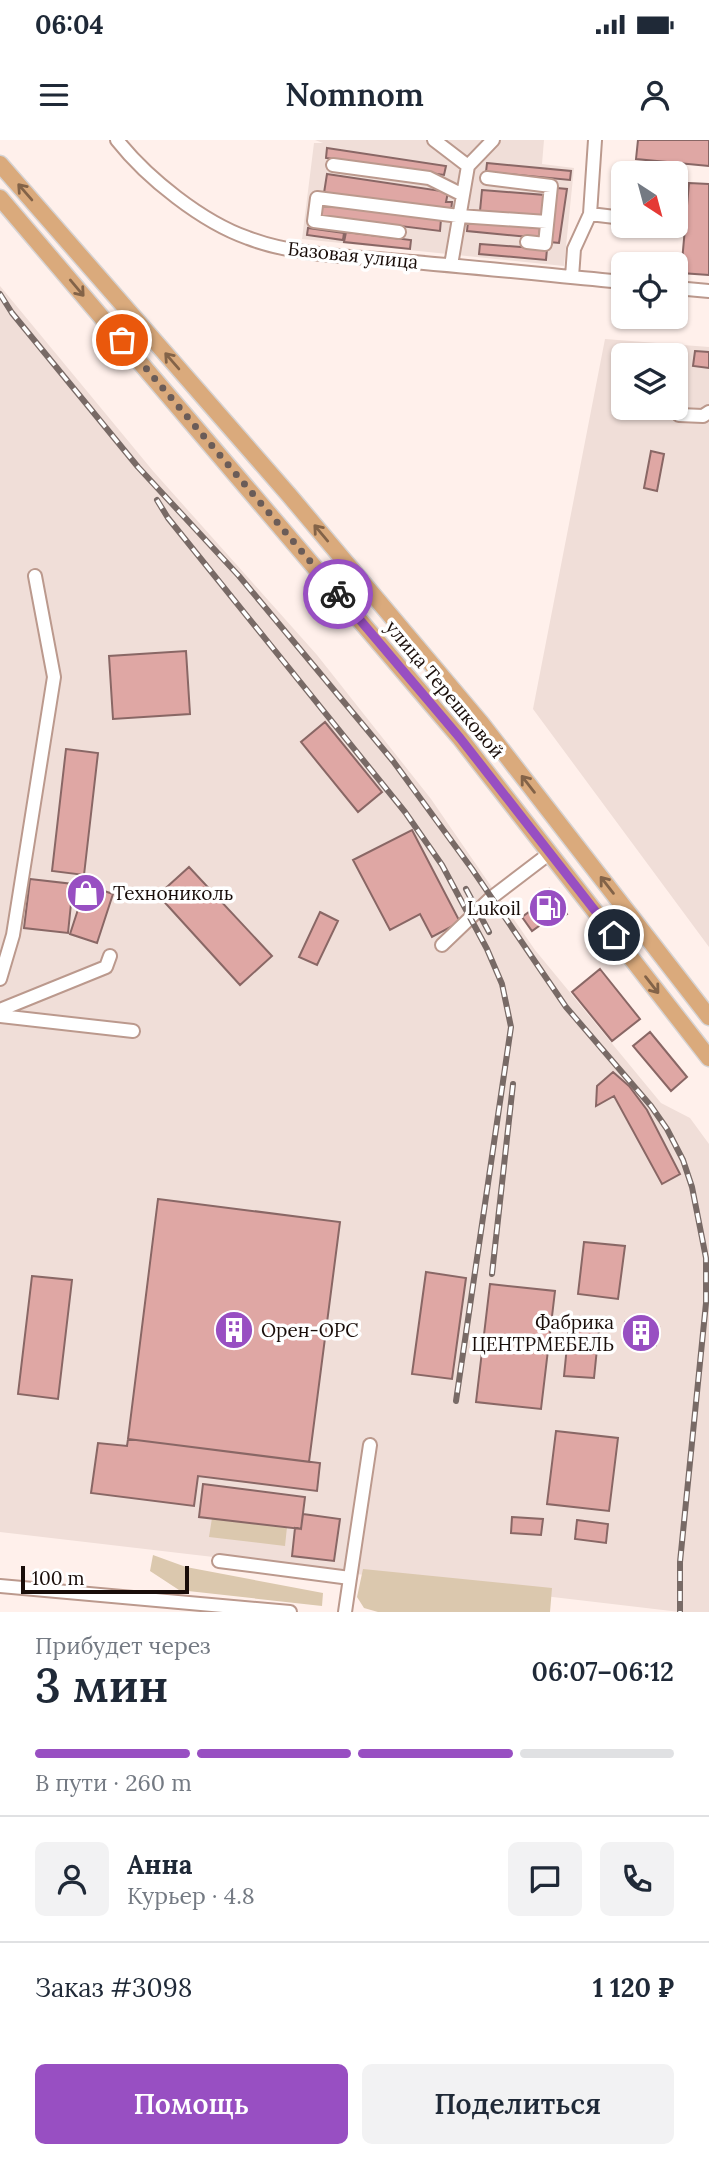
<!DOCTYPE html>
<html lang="ru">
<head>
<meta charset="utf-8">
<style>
  body { margin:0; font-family:Lora,serif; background:#f2f2f3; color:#1f2937; height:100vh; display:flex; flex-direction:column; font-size:26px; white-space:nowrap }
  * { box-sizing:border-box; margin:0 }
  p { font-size:23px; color:#747a83 }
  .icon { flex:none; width:38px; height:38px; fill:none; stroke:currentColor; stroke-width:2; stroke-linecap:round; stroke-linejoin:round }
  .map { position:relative; height:1472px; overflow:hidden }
  .sheet { display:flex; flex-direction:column; background:#fff; flex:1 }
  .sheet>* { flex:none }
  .needle { width:46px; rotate:144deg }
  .tools { position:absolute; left:611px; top:21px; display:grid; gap:14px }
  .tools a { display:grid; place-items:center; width:77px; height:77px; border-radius:10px; background:#fff; box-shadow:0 2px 5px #0004; font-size:35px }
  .scale { position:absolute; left:21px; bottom:18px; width:168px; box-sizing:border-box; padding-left:7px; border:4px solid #190d09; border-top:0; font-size:19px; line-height:24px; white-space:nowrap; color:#190d09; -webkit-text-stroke:5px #fff; paint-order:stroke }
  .pin { position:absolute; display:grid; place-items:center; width:60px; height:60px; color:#fff; margin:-30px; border:4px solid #fff; border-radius:50%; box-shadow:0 2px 7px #0007 }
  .courier { position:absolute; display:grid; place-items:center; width:70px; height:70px; margin:-35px; border:5px solid #984fc2; border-radius:50%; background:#fff; color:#222; box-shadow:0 2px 9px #0007 }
  .overview em { font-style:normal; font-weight:600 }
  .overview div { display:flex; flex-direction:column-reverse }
  .overview { display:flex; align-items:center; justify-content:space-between; height:119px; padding:0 35px }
  h1 { font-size:46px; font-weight:600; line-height:52px }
  .bar { display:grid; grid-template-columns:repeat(4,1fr); gap:10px 7px; align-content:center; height:84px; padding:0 35px }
  .bar i { height:9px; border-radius:5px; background:#e0e1e3 }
  .bar .active { background:#984fc2 }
  .bar p { grid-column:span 4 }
  .line { display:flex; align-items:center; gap:18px; padding:0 35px; border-top:2px solid #e0e1e3 }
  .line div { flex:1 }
  .round { display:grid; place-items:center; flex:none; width:74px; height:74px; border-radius:10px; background:#f2f2f3 }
  .action { display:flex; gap:14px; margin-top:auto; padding:14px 35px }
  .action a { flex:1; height:80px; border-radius:10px; background:#984fc2; color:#fff; font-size:28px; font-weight:600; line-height:80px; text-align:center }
  .action a+a { background:#f2f2f3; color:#1f2937 }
  .status { display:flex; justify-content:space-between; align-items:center; height:49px; padding:0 35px; background:#fff; direction:ltr }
  .status svg { height:19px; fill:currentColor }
  header { display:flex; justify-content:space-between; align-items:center; height:91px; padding:0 35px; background:#fff; font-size:32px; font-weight:600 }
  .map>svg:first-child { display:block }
  .built { fill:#f0ded8; fill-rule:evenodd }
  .green { fill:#dbc8ae }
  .building { fill:#dfa7a4; stroke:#896765; stroke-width:2 }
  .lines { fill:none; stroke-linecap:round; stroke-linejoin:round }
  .minor-casing { stroke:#bb998d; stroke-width:16 }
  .major-casing { stroke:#d6d3d3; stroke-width:19 }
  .minor { stroke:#fff; stroke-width:12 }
  .major { stroke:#daaa7c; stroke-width:16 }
  .rail-casing { stroke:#786a66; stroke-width:6 }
  .rail { stroke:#fff; stroke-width:3.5; stroke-dasharray:10; stroke-linecap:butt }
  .oneway { stroke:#836348 }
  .done { stroke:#6a5c58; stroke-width:7; stroke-dasharray:0 12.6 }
  .route { stroke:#984fc2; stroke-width:9 }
  .labels { text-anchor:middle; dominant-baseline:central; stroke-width:7; stroke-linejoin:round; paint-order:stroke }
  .street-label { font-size:19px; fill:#190d09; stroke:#fff }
  .poi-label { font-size:19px; fill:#190d09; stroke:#fff; text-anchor:start }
</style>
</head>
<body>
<div class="status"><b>06:04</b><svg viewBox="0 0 49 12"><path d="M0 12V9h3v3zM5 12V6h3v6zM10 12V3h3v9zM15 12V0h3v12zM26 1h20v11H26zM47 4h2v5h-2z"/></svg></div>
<header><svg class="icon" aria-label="menu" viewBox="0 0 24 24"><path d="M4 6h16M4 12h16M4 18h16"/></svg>Nomnom<svg class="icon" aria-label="person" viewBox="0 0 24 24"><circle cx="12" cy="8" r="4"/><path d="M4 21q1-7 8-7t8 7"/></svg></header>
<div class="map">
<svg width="709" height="1472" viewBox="0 0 709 1472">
  <rect width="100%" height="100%" fill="#fff0eb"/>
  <path class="built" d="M315,0H544L542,24L574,28L564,126L302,99L314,3H323Z
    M0,146L153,331L317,515L431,659L535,810L661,963L690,978L709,1004V1472H680L0,1392Z
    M605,199L709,207V807L533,569ZM623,215H676V268H623Z"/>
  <path class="green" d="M212,1378L287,1387L285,1406L209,1397Z
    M153,1415L186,1427L323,1453L322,1466L179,1450L150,1431Z
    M363,1429L552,1448L550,1472H378L364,1468L357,1457Z"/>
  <path class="building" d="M638,0H709V26L636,19Z
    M327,8L446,26L444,35L326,18Z
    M487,23L571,31L570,40L486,32Z
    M327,34L448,52L446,62H452L451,71L324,53Z
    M689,43L709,44V135L681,133Z
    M557,48L567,49L559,103L550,102Z
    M482,50L545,55L543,76L480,71Z
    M320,64L441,79L440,91L319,76Z
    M468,82L540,88L539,98L467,91Z
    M308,88L344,93L343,100L307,95Z
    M346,92L411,100L410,109L344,102Z
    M480,104L547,109L546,120L479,114Z
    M695,211L709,212V228L693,226Z
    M651,311L664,314L657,351L644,348Z
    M186,511L190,574L113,579L109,516Z
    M325,582L382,652L358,672L301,602Z
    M66,609L98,613L84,735L52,731Z
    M412,690L460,782L432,797L420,774L390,790L353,720Z
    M189,727L272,816L240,845L158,755Z
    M30,739L73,744L68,793L24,788Z
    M86,745L113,754L97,803L70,794Z
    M549,749L567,774L557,782L553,776L532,791L522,777L541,763L537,758Z
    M320,772L338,781L317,825L299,817Z
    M600,829L640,879L612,901L572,852Z
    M650,892L687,937L671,951L633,906Z
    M613,932L629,946L647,970L680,1034L662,1044L614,956L596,966L597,946Z
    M158,1059L340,1082L309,1322L128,1299Z
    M584,1102L625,1106L618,1159L578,1154Z
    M426,1132L466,1138L452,1239L412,1234Z
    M32,1136L72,1140L58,1259L18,1254Z
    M490,1144L555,1151L541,1269L476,1262Z
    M625,1182L659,1187L656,1205L623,1199Z
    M569,1186L599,1189L594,1238L564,1236Z
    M556,1291L618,1298L609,1371L547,1364Z
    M128,1299L320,1323L317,1351L198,1336L194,1366L91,1353L98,1303L127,1306Z
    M203,1344L305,1357L301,1389L199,1377Z
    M303,1374L340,1379L334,1421L292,1416L295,1388L301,1389Z
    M512,1377L543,1379L541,1395L511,1393Z
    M577,1380L608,1384L606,1403L575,1399Z"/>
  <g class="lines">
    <g class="minor-casing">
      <path id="minor" d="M117,0C147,38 202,82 248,98C295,116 350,116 400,121C474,127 549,135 623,142
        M434,0L468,26
        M333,25L429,38L463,55
        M487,38L551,46L545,104L527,102
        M590,74L623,78
        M399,92L314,81L317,58L459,76L547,82
        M451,125L468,26L493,0
        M572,137L574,109L590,74L595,0
        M676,148L709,151
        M679,275L703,276L709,272
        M442,805L491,758L550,713
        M0,839L13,795L54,537L35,436
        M0,870L106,827L110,816
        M0,876L133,891
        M219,1421L350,1438L345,1472
        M350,1438L370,1305
        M0,1446L290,1472"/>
    </g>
    <g class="major-casing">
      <path id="major" d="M0,24L289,355L481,583L709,877
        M0,58L460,598L709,918"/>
    </g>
    <use href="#minor" class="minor"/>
    <use href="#major" class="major"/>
    <g class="rail-casing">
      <path id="rail" d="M0,154L12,173L138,327L239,436L393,621L472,729L566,867L651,966L667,989L683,1020L692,1047L706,1118V1163L680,1422V1472
        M157,360L168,378L405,672L442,725L487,809L502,844L511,887L456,1261
        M466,749L489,792
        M492,1134L513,944"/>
    </g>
    <use href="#rail" class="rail"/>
  </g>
  <defs><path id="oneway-shaft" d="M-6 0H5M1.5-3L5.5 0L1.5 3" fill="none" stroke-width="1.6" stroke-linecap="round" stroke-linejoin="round" transform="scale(1.75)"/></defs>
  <g class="oneway">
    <use href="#oneway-shaft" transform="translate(25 52) rotate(-131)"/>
    <use href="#oneway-shaft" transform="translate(77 148) rotate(50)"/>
    <use href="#oneway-shaft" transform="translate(172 221) rotate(-131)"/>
    <use href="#oneway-shaft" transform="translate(321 393) rotate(-130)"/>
    <use href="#oneway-shaft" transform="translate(528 644) rotate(-128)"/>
    <use href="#oneway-shaft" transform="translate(607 745) rotate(-128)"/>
    <use href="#oneway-shaft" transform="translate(652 845) rotate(52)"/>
  </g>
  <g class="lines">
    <path class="done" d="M122,200L338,454"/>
    <path class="route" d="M338,454L460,598L614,795"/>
  </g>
  <defs>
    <g id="shop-disc" transform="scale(2.0125)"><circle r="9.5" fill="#984fc2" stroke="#fff"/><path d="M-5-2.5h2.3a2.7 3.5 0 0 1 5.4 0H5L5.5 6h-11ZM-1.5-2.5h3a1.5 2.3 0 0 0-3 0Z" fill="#fff"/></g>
    <g id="fuel-disc" transform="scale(2.0125)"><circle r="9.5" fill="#984fc2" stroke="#fff"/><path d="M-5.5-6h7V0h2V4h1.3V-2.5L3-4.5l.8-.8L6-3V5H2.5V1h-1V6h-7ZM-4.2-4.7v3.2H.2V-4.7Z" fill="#fff"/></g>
    <g id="building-disc" transform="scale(2.0125)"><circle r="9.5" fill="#984fc2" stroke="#fff"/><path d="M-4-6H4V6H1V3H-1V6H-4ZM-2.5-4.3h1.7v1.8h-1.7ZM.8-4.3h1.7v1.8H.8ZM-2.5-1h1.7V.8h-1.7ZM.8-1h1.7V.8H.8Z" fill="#fff"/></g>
  </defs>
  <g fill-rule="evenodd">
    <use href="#shop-disc" x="86" y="753"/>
    <use href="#fuel-disc" x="548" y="768"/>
    <use href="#building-disc" x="234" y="1190"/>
    <use href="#building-disc" x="641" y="1193"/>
  </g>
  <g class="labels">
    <g class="street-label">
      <text transform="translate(353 115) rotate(6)">Базовая улица</text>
      <text transform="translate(445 549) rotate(50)">улица Терешковой</text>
    </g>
    <g class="poi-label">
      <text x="113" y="753">Технониколь</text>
      <text x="521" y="768" text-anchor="end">Lukoil</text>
      <text x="614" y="1182" text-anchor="end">Фабрика<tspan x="614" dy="22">ЦЕНТРМЕБЕЛЬ</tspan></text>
      <text x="261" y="1190">Орен-ОРС</text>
    </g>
  </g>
</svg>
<div class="tools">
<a><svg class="needle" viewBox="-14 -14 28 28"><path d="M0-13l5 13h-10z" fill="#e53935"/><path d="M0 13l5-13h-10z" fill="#747a83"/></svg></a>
<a><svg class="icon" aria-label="locate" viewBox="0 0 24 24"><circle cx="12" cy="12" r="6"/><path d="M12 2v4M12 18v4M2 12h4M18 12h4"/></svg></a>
<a><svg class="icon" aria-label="layers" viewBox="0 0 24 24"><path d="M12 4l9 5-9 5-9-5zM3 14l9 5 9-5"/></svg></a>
</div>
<div class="scale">100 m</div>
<div class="pin" style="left:122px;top:200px;background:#ea580c"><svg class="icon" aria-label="bag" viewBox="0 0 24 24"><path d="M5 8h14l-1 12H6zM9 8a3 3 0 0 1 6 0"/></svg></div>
<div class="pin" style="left:614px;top:795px;background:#1f2937"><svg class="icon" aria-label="home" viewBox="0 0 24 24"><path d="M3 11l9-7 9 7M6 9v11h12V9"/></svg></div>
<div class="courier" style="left:338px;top:454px"><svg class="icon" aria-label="bike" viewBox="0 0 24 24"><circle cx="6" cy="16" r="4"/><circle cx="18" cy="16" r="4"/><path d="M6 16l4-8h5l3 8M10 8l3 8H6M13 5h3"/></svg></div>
</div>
<section class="sheet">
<div class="overview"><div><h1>3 мин</h1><p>Прибудет через</p></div><em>06:07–06:12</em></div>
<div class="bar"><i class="active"></i><i class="active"></i><i class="active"></i><i></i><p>В пути · 260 m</p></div>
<div class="line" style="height:126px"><a class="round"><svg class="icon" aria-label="person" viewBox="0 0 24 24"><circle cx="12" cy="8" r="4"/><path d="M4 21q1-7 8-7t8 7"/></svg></a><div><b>Анна</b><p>Курьер · 4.8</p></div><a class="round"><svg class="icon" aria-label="chat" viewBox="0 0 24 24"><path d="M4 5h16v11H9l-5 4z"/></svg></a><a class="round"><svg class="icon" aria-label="phone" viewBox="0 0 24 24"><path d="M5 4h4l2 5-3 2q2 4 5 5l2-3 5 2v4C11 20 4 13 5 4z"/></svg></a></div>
<div class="line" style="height:91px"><div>Заказ #3098</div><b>1 120 ₽</b></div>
<div class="action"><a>Помощь</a><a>Поделиться</a></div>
</section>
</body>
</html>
